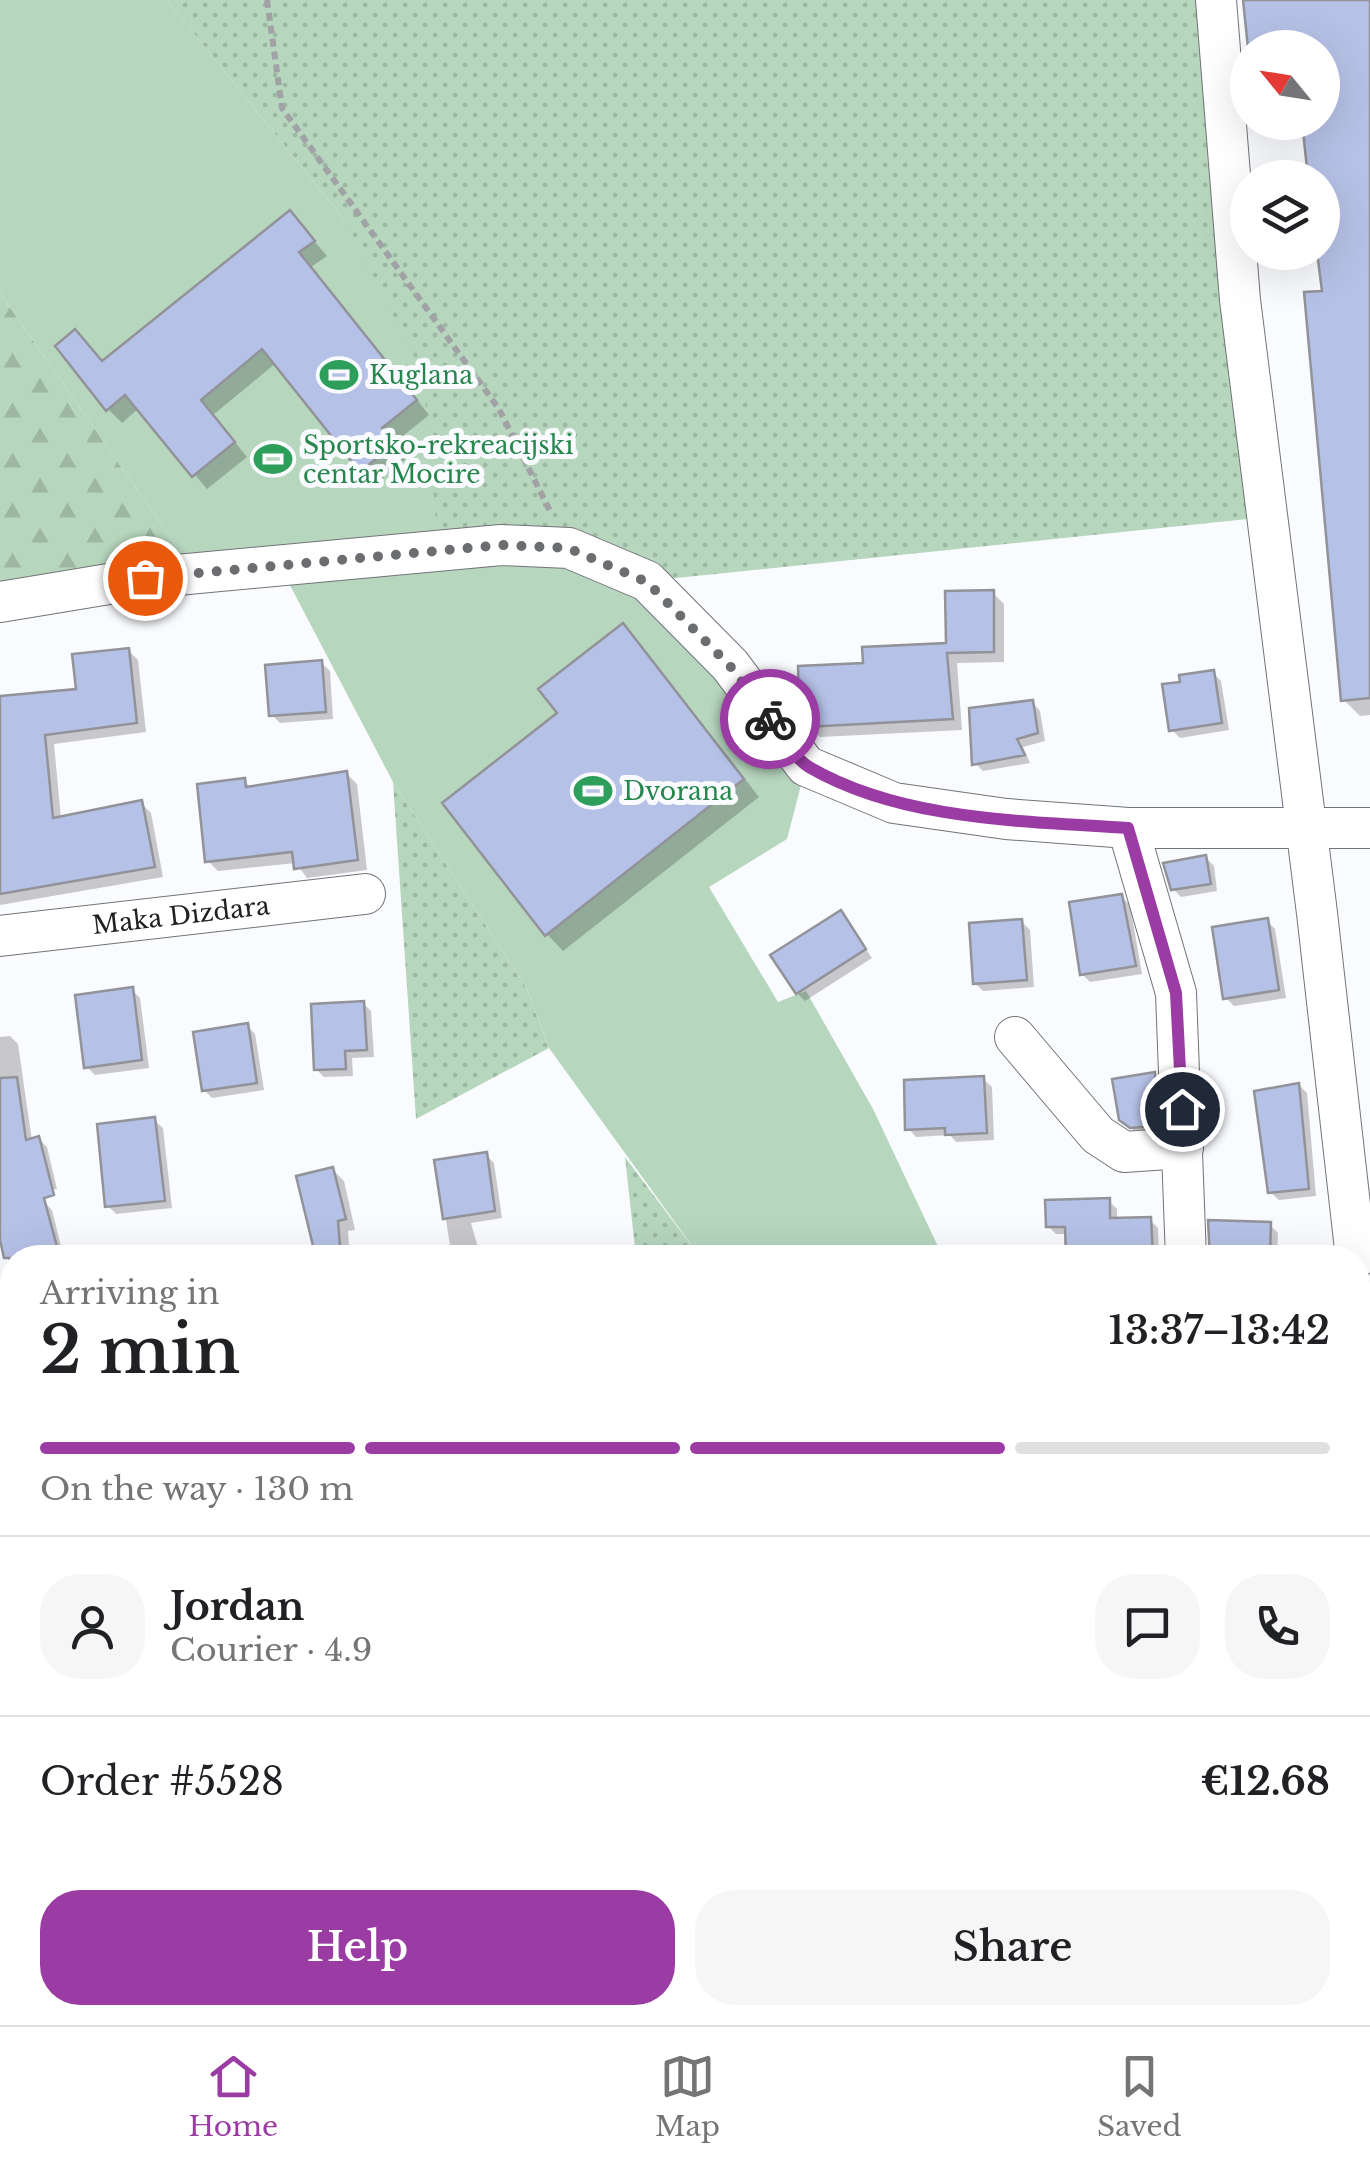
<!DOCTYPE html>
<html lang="en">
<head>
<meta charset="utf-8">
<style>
  body { margin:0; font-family:"Libre Baskerville",serif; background:#f6f6f6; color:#202124; height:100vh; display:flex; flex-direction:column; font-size:38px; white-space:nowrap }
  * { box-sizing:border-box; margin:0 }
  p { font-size:32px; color:#757577 }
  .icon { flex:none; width:55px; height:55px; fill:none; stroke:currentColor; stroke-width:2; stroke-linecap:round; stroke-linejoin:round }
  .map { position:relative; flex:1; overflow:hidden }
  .details { position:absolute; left:0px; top:1245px; width:1370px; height:780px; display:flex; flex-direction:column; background:#fff; border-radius:40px 40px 0 0; box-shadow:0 10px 40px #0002 }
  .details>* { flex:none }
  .needle { width:65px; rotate:300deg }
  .fabs { position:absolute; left:1230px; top:30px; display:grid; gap:20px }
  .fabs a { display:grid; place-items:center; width:110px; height:110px; border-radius:50%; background:#fff; box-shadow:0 10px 40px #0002; font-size:50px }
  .pin { position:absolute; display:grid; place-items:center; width:85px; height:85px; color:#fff; margin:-42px; border:5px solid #fff; border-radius:50%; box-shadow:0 2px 10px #0007 }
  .courier { position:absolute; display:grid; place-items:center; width:100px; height:100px; margin:-50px; border:8px solid #9b3ca4; border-radius:50%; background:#fff; color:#222; box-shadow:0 2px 12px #0007 }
  .summary em { font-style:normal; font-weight:600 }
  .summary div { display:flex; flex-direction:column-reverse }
  .summary { display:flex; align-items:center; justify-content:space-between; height:170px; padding:0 40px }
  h1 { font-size:65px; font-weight:600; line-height:75px }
  .bar { display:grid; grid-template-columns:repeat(4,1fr); gap:15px 10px; align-content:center; height:120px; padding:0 40px }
  .bar i { height:12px; border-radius:8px; background:#e0e0e0 }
  .bar .on { background:#9b3ca4 }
  .bar p { grid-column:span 4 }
  .line { display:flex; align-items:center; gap:25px; padding:0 40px; border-top:2px solid #e0e0e0 }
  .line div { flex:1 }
  .round { display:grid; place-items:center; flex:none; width:105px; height:105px; border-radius:40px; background:#f6f6f6 }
  .button { display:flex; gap:20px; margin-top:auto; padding:20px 40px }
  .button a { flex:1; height:115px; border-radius:40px; background:#9b3ca4; color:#fff; font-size:40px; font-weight:600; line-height:115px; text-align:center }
  .button a+a { background:#f6f6f6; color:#202124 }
  .tabs { display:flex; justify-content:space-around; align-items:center; height:140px; border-top:2px solid #e0e0e0; background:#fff; font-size:28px; color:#757577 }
  .tabs a { display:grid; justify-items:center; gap:5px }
  .tabs .on { color:#9b3ca4 }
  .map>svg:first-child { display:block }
  .grass { fill:url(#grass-dots) }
  .forest { fill:url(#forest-firs) }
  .garden { fill:#b7d6be }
  .shadow { fill:#0003 }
  .building { fill:#b6c1e7; stroke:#919398; stroke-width:2.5 }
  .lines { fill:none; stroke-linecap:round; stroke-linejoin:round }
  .minor-casing { stroke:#727378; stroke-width:42 }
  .path { stroke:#a1a2a5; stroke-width:6; stroke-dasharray:8 5; stroke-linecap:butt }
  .minor { stroke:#fff; stroke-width:40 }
  .done { stroke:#6c6d70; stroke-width:10; stroke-dasharray:0 18 }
  .route { stroke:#9b3ca4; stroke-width:12 }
  .labels { text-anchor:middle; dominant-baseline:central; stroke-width:10; stroke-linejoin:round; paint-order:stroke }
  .leisure-label { font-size:25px; fill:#27864d; stroke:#fafbff; text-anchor:start }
  .street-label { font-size:25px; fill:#202123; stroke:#fafbff }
</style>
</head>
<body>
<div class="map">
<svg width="1370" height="2025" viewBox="0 0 1370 2025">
  <defs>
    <pattern id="grass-dots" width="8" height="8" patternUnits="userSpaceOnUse" patternTransform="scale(2.5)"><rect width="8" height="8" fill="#b7d6be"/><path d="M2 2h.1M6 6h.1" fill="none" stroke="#9db7a3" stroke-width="1.8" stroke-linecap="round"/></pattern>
    <pattern id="forest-firs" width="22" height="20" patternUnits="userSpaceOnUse" patternTransform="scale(2.5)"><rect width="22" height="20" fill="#b7d6be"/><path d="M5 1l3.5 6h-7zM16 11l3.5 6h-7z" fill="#9db7a3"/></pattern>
  </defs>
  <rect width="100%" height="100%" fill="#fafbff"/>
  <path class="grass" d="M167,0H1216L1267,517L647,581L439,555L346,222Z
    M393,782L527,989L549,1048L416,1119Z
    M625,1157L700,1257H636Z"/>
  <path class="forest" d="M0,293L196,574L0,602Z"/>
  <path class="garden" d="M0,0H167L346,222L423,374L439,555L501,545L647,581L806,766L787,839L709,887L778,1002L806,991L873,1109L943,1257H700L549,1048L527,989L393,782L282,570L196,574L0,293Z
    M817,2013H1007L1008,2025H819Z"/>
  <path class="shadow" d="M1246,0H1370V715L1360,716L1344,700L1322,252V48Z
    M290,213L327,256L311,267L429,415L394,443L406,459L376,484L276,363L213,415L247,457L207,489L139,408L122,423L108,409L103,363Z
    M993,593L1004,604V662L957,663L962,730L820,737L808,725L865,666L949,646Z
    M622,627L639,643L759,797L563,951L547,934Z
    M128,650L138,660L146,732L54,744L61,819L141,803L151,813L163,877L0,905V699L79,691Z
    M321,662L330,671L333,719L280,723L272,715Z
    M1213,673L1221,681L1229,730L1180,738L1172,730Z
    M1032,702L1040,711L1045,741L1023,747L1030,763L983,771L975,763Z
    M346,773L357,784L367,870L307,878L296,863L218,871L208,861L244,781L252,789Z
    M1206,858L1214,866L1217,891L1181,897L1173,889Z
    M1122,897L1130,905L1142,974L1090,982L1082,974Z
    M841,913L872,958L805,1001L797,993Z
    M1021,921L1030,930L1034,987L983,991L975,983Z
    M1267,921L1275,929L1286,998L1234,1006L1226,998Z
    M132,990L140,998L149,1068L95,1075L87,1067Z
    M363,1003L371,1011L374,1057L352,1058L353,1076L324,1077L316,1069Z
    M247,1026L255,1034L264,1090L212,1098L204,1090Z
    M10,1036L18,1044L32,1141L39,1139L47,1147L57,1189L0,1198V1037Z
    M1154,1075L1162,1083L1164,1133L1141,1135L1130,1128Z
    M983,1079L992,1087L994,1140L956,1142L950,1135L916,1137L908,1128Z
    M1299,1085L1307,1093L1316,1196L1279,1200L1270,1192Z
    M154,1120L163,1128L172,1208L116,1214L108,1206Z
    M486,1155L494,1163L502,1218L471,1223L481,1258H452L437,1163Z
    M333,1170L344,1181L355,1230L348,1231L350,1258H291L318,1255Z
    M1109,1201L1117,1209V1221L1150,1220L1158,1228L1159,1258H1068V1234H1056L1048,1226Z
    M44,1202L52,1210L64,1258H12V1280L0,1220Z
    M1270,1225L1278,1233L1277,1258H1210Z
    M12,1638V1685L0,1688V1641Z
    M12,1844V1912L2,1913L0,1846Z
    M21,2012H156L174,2025H15Z
    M1062,2012H1109L1110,2025H1068Z
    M1178,2012H1295L1296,2025H1179Z"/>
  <path class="building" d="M1243,0H1370V698L1341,701L1304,292L1322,291L1317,252H1322V178H1308L1302,122H1322V48H1248Z
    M290,210L315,241L299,252L417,400L382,428L394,444L360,472L262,349L201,400L235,442L192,477L125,395L106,411L55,346L75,329L102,361Z
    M994,590V652L947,653L953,719L806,727L799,718L798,666L863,663L862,647L946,643L945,591Z
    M623,623L744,779L545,936L442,803L557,713L538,689Z
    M129,648L137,723L45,735L53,818L142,800L155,867L0,894V696L76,689L72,654Z
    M322,660L326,712L269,716L265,665Z
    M1214,670L1222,723L1169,731L1162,684L1180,682L1179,675Z
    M1033,700L1038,733L1017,739L1025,755L972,765L969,708Z
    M347,771L358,860L294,869L292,852L205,862L197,784L245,778L246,787Z
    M1206,855L1211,884L1171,890L1163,863Z
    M1122,894L1136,966L1080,975L1069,902Z
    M841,910L866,949L796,994L770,955Z
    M1268,918L1279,990L1223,999L1212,927Z
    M1022,919L1027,980L973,984L969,923Z
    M133,987L142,1060L84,1068L75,995Z
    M364,1001L367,1050L345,1051L346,1069L314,1070L311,1004Z
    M248,1023L257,1083L202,1091L193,1032Z
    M1155,1072L1157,1126L1130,1128L1119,1120L1112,1079Z
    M984,1076L987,1133L945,1135V1128L905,1130L904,1080Z
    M17,1077L26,1140L39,1136L54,1195L44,1198L60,1258H4L0,1240V1078Z
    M1299,1083L1309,1189L1268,1193L1254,1091Z
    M155,1117L165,1201L105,1207L97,1124Z
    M487,1152L495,1211L443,1219L434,1160Z
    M333,1167L346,1219L338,1221L341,1258H316L296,1176Z
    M1110,1198V1218L1151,1217L1153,1258H1066L1065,1227H1046L1045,1200Z
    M1208,1220L1271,1222L1270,1258H1210Z"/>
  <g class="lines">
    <g class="minor-casing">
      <g id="minor">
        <path d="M1216,0L1240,300L1317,913L1356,1258"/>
        <path d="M0,602L145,578L501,545L569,548L647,581L730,665L806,766L894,803L1006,819L1128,828H1370"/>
        <path d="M1128,828L1176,993L1186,1258"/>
        <path id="s1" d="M0,936L365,894"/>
        <path d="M1015,1037L1098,1135L1124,1152L1183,1148"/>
        <path d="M0,1352L12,1386"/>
        <path d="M1358,1382H1370"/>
        <path d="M0,1521L12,1520"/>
        <path d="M1358,1751L1370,1856"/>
        <path d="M243,2012L257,2025"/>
        <path d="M635,2012L650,2025"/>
        <path d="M362,2025L408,2012"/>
      </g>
    </g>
    <path class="path" d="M267,0L282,108L499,409L550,511"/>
    <use href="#minor" class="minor"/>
  </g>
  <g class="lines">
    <path class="done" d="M145,578L501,545L568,548L647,582L730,666L770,719"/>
    <path class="route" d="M770,719C781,734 794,758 809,767C902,821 1024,821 1128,828L1176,993L1182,1109"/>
  </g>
  <defs>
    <g id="stadium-bare" transform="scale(3)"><path d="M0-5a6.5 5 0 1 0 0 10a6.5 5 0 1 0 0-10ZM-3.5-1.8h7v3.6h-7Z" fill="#2e9e5b" stroke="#fafbff" stroke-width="2.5" paint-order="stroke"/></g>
  </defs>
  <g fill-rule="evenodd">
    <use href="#stadium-bare" x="339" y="375"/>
    <use href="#stadium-bare" x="273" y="459"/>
    <use href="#stadium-bare" x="593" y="791"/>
  </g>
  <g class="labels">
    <g class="leisure-label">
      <text x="369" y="375">Kuglana</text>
      <text x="303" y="445">Sportsko-rekreacijski<tspan x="303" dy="29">centar Mocire</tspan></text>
      <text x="623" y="791">Dvorana</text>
    </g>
    <g class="street-label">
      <text stroke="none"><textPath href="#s1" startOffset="182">Maka Dizdara</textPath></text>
    </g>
  </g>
</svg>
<div class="fabs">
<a><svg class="needle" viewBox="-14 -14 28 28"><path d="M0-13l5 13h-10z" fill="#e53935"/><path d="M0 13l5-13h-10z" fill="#757577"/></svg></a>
<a><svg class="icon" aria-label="layers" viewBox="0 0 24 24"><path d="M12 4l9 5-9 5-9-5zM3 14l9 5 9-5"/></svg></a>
</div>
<div class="pin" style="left:145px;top:578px;background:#ea580c"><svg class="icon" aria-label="bag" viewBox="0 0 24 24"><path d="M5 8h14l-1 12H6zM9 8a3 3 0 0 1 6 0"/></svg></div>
<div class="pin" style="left:1182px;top:1109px;background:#1f2937"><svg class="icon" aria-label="home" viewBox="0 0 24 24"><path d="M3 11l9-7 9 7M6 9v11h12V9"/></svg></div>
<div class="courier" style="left:770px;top:719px"><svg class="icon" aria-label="bike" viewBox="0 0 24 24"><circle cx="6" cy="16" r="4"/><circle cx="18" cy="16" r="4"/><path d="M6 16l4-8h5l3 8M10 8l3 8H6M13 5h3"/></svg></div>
<section class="details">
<div class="summary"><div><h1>2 min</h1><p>Arriving in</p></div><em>13:37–13:42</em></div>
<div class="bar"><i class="on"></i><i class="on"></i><i class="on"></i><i></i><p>On the way · 130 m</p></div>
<div class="line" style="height:180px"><a class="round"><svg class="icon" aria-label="person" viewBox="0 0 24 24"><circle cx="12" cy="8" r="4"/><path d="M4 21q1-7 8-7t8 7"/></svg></a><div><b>Jordan</b><p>Courier · 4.9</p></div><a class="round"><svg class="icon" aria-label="chat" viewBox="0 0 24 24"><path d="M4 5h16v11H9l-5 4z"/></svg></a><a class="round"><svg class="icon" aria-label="phone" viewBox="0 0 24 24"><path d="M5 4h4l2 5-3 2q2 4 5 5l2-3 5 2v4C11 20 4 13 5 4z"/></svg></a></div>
<div class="line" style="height:130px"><div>Order #5528</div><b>€12.68</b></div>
<div class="button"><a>Help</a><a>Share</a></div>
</section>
</div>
<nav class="tabs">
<a class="on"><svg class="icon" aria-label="home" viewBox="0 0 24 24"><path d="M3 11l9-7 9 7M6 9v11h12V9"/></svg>Home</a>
<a><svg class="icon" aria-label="map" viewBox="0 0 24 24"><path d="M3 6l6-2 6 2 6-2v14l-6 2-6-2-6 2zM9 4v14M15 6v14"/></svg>Map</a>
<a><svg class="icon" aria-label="saved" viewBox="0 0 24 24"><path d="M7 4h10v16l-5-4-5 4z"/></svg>Saved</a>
</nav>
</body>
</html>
